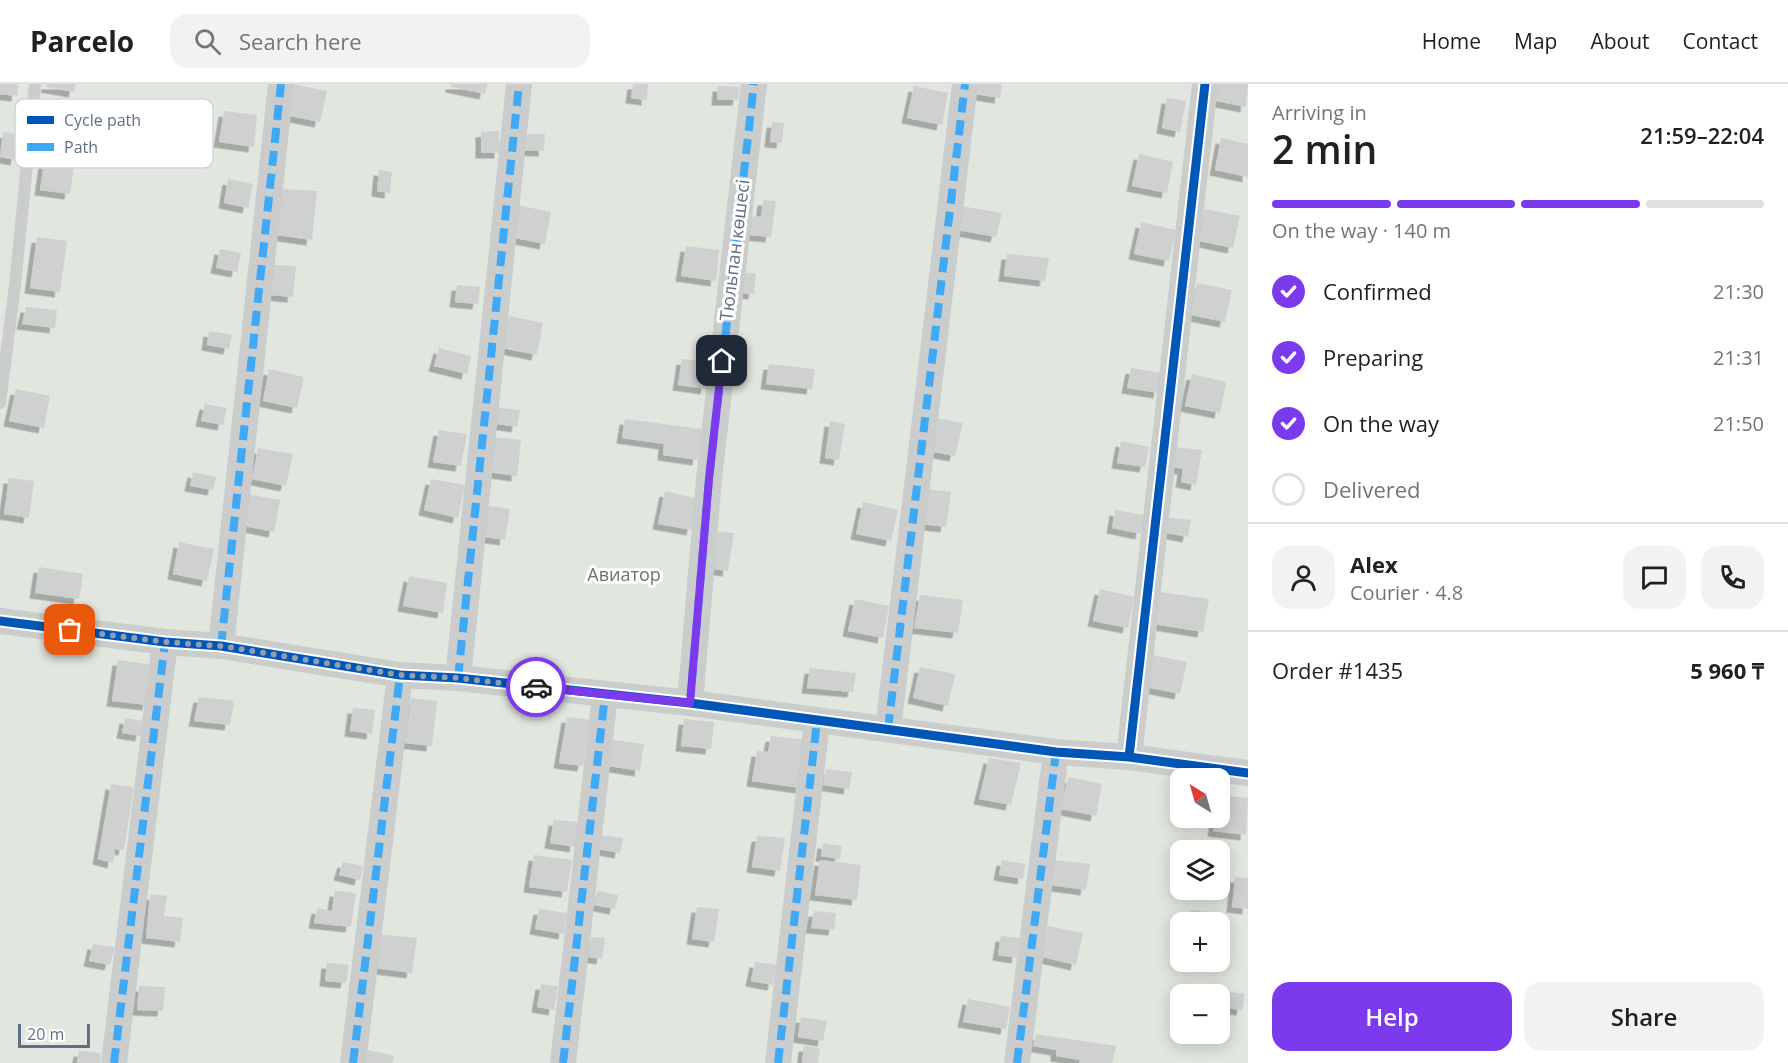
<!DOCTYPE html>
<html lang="en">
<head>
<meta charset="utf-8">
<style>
  body { margin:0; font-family:"Open Sans",sans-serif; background:#f2f2f2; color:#202124; height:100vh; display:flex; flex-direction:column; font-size:22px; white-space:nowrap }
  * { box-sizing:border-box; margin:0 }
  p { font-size:20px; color:#757577 }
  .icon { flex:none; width:33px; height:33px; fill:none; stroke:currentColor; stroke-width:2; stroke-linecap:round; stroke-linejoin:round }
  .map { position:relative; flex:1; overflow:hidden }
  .drawer { display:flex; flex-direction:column; background:#fff; width:540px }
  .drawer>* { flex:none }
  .needle { width:39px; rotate:323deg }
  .fabs { position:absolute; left:1170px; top:684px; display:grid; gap:12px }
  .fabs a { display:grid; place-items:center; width:60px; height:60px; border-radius:12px; background:#fff; box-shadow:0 3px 15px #0003; font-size:30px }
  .scale { position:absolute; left:18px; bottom:15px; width:72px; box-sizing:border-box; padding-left:6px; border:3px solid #607083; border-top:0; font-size:16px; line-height:21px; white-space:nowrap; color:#607083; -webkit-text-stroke:4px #fff; paint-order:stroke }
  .pin { position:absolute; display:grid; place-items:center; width:51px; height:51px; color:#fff; margin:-26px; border-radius:12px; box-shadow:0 3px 9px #0006 }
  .courier { position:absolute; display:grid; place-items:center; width:60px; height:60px; margin:-30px; border:4px solid #7c3aed; border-radius:50%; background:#fff; color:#222; box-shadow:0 2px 8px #0007 }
  .headline em { font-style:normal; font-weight:600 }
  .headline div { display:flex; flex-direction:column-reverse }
  .headline { display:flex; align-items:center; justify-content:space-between; height:102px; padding:0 24px }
  h1 { font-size:39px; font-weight:600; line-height:45px }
  .bar { display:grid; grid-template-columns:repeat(4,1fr); gap:9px 6px; align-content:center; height:72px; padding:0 24px }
  .bar i { height:8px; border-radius:4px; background:#e0e0e0 }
  .bar .current { background:#7c3aed }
  .bar p { grid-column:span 4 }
  .line { display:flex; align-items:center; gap:15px; padding:0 24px; border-top:2px solid #e0e0e0 }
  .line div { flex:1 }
  .round { display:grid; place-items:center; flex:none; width:63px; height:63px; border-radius:18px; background:#f2f2f2 }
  ol { padding:0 24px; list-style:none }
  li { display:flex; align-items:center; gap:18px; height:66px }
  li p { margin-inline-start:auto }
  li .icon { padding:6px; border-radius:50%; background:#7c3aed; color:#fff; stroke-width:4 }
  li:last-child { color:#757577 }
  li i { width:33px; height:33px; border:3px solid #e0e0e0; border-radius:50% }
  .primary-button { display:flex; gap:12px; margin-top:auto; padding:12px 24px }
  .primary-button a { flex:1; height:69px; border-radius:18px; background:#7c3aed; color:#fff; font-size:24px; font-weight:600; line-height:69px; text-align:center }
  .primary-button a+a { background:#f2f2f2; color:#202124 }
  header { display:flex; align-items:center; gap:36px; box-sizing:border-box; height:84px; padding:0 30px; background:#fff; border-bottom:2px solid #e0e0e0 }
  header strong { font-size:28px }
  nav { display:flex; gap:33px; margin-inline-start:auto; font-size:21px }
  .search { width:420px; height:54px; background:#f2f2f2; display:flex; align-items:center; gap:15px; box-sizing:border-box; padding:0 21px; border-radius:18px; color:#757577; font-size:22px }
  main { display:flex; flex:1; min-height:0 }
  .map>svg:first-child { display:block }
  .green { fill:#e1e6de; fill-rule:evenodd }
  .building { fill:#cfd0d0; filter:url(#shadow) }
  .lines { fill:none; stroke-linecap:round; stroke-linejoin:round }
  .service { stroke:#cbcdcd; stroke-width:12 }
  .minor { stroke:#cbcdcd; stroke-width:26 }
  .quiet { stroke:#3fa9f5; stroke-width:8; stroke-dasharray:15 8; stroke-linecap:butt }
  .cycleway-casing { stroke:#fff; stroke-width:13 }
  .cycleway { stroke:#0057b8; stroke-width:9 }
  .done { stroke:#939ea9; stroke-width:6; stroke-dasharray:0 10.8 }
  .route { stroke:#7c3aed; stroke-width:8 }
  .labels { text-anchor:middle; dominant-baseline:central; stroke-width:6; stroke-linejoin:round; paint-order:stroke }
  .street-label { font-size:18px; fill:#607083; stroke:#fff }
  .park-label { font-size:18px; fill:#637960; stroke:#fff }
  .key { fill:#fff; stroke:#cfd4da; stroke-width:1.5 }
  .key-label { font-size:16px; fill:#607083 }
</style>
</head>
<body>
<header>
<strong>Parcelo</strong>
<div class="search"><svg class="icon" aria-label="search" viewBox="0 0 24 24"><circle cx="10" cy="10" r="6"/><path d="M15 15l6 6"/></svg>Search here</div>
<nav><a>Home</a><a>Map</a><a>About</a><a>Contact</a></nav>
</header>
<main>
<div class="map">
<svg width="1248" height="979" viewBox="0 0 1248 979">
  <defs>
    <filter id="shadow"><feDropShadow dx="-5.5" dy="5.5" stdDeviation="0" flood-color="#0004"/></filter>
  </defs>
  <rect width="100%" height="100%" fill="#f3f3f0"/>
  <path class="green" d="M0,0H1248V979H0ZM1180,694H1220V734H1180ZM1180,766H1220V806H1180ZM1180,838H1220V878H1180ZM1180,910H1220V950H1180Z"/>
  <path class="building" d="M0,0H18L17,12L0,10Z
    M47,0H76L74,8L46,3Z
    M292,0L327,7L320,38L285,31Z
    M451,0H487L485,10L451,3Z
    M633,0H648L647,16L631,14Z
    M976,0H1002L1000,14L974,10Z
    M1214,0H1248L1246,23L1211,16Z
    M718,2L740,3L738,16H717Z
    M914,2L948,9L942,41L907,34Z
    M1167,14L1186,17L1180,48L1162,44Z
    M224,27L257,31L254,63L219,58Z
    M772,38L784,39L782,59L770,58Z
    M499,47L500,69H481V48Z
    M3,48L21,51L16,76L0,73Z
    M520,50H545L544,67L518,66Z
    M1221,54L1248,60V93L1215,86Z
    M1139,70L1173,78L1167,109L1132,102Z
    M44,78L74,81L70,110L40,106Z
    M379,86L392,88L390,109L377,107Z
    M228,95L253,100L248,124L224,119Z
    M281,105L317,107L312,156L276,151Z
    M763,116L776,117L771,153L750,151L751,132L761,133Z
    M517,121L551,128L545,160L510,153Z
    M961,122L1002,129L996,153L957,146Z
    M1205,125L1240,132L1233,164L1199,157Z
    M1141,138L1176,146L1169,177L1134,170Z
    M37,153L67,157L60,208L30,204Z
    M686,162L719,166L716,197L681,192Z
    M220,165L241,169L237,188L216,184Z
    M1007,170L1049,174L1045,197L1004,192Z
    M273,181L296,182L293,213L269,211Z
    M745,189H756L754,210L743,209Z
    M1197,199L1232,206L1225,238L1190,231Z
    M457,201L480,203L478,220L455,218Z
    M26,223L57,226L55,244L22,240Z
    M509,232L543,239L537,271L502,264Z
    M209,247L232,251L229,265L207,261Z
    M439,264L471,272L467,290L434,282Z
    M682,275L710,278L706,305L678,301Z
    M769,280L815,285L812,305L766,300Z
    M1131,284L1162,289L1159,309L1127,304Z
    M269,285L304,293L297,324L263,317Z
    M1192,290L1226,298L1220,329L1185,322Z
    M16,305L50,312L44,344L9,337Z
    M205,320L227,324L223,341L201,337Z
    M493,323L520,326L517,343L491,339Z
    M935,334L963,339L955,372L928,367Z
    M625,335L702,345L698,376L663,371L664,360L622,354Z
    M830,337L845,340L839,376L825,374Z
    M439,346L467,350L461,382L433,378Z
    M493,353L521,356L517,392L488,388Z
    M1121,357L1149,363L1145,383L1117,379Z
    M1175,363L1202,366L1196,401L1181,398L1183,385L1172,383Z
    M258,364L293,370L286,402L252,395Z
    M193,388L216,393L213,406L190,402Z
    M9,394L34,397L29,434L4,430Z
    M431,395L465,401L458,434L424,426Z
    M927,405L951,408L946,443L921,440Z
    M665,407L699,415L692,446L658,440Z
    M246,410L280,416L274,448L239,441Z
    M863,418L898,426L891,457L856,450Z
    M483,421L510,425L505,456L478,452Z
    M1115,426L1144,431L1141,450L1112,444Z
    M1165,433L1191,436L1188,453L1162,448Z
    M712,447L734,449L728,487L706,484Z
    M179,458L214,465L207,497L173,490Z
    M39,483L83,490L79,515L35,509Z
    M409,492L447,499L443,529L403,522Z
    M1100,505L1134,513L1128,544L1093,537Z
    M1160,508L1209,515L1203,548L1153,540Z
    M920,511L963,516L958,549L914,544Z
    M855,515L889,522L883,554L848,547Z
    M1153,571L1187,578L1180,610L1146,603Z
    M118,576L152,581L148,621L112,617Z
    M920,583L955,590L948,622L913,614Z
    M810,584L856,589L853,608L807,604Z
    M199,613L234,617L230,641L194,637Z
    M411,614L437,617L432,662L405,659Z
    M353,624L375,626L372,650L350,647Z
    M567,633L591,636L583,682L559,679Z
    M125,634L143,637L141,652L122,649Z
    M684,635L714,638L711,665L681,662Z
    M771,652L808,656L801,704L752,697L757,667L768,668Z
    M613,656L644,660L640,687L609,682Z
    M989,674L1021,679L1011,721L979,715Z
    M826,685L852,688L849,705L823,701Z
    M1068,693L1102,700L1096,732L1061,725Z
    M111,700L134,703L124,766L115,765L113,779L98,775Z
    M1220,711L1248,714L1246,751L1213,747L1215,734H1220Z
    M554,736L578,738L575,763L550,759Z
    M601,751L623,754L620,769L598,765Z
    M757,752L785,754L780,787L752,783Z
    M823,759L842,762L840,775L821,772Z
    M534,771L572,776L567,808L529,803Z
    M820,776L861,781L857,816L815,811Z
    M1002,776L1025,780L1023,795L999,791Z
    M1054,776L1090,780L1086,806L1050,801Z
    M343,778L363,782L360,796L339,791Z
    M1235,793L1248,794V825L1232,823Z
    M335,807L356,809L351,843L314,839L317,824L332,827Z
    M597,807L618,811L615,825L594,821Z
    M150,810L167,812L164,832L183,834L180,858L146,854Z
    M697,823L719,825L714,858L692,855Z
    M539,825L567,829L564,850L535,845Z
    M1190,826L1224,830L1221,850H1220V838H1188Z
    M814,827L836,829L834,846L811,844Z
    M1048,842L1083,849L1076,881L1042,873Z
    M378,850L417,854L412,889L374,884Z
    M1001,852L1020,854L1017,874L998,871Z
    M591,853L605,854L602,875L588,873Z
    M93,860L115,863L110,881L89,877Z
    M755,878L777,881L773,901L751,897Z
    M327,879L349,881L346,899L325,897Z
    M541,900L558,902L554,926L537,923Z
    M139,902L165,903L163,927L137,926Z
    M1218,906L1245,910L1242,926L1220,923V910H1217Z
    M968,915L1010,923L1006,945L963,938Z
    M801,933L827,937L823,957L798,953Z
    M1036,950L1116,962L1112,979H1079L1080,976L1056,972V966L1033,962Z
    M804,962L820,964L818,979H802Z
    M368,966L394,972L392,979H365Z
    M79,967L101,969L100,979H77Z"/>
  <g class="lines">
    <path class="service" d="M0,319L15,201L35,0"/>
    <path class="minor" d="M0,537L165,558L221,562L400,591L458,594L690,619L1056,668L1129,673L1248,689
      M221,562L281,0
      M458,594L519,0
      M690,619L709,395L754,0
      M888,645L965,0
      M1129,673L1205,0
      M114,979L165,558
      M353,979L400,591
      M563,979L605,611
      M778,979L817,637
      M1017,979L1056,668"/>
    <path class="quiet" d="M221,562L281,0
      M458,594L519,0
      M690,619L709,395L754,0
      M888,645L965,0
      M114,979L165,558
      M353,979L400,591
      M563,979L605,611
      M778,979L817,637
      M1017,979L1056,668"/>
    <g class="cycleway-casing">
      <path id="cycleway" d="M0,537L165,558L221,562L400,591L458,594L690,619L1056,668L1129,673L1248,689
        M1129,673L1205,0"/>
    </g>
    <use href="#cycleway" class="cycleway"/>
  </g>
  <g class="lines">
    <path class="done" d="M70,546L165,558L221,562L400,591L458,594L536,603"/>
    <path class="route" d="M536,603L690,619L709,395L722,277"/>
  </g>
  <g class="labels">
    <g class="street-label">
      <text transform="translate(734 166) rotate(-83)">Тюльпан көшесі</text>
    </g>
    <g class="park-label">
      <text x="624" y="490">Авиатор</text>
    </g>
  </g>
  <rect x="15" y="15" width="198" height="69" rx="9" class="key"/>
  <rect x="27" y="32" width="27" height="8" fill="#0057b8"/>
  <rect x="27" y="59" width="27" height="8" fill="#3fa9f5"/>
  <g class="key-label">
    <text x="64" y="42">Cycle path</text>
    <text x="64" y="69">Path</text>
  </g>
</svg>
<div class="fabs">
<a><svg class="needle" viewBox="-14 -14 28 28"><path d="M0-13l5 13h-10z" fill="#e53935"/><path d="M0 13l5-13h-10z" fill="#757577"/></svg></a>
<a><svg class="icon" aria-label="layers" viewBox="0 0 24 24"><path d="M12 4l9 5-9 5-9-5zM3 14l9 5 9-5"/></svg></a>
<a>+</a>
<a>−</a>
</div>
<div class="scale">20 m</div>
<div class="pin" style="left:70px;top:546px;background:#ea580c"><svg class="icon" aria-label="bag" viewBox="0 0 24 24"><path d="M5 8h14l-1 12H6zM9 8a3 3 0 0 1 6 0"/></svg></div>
<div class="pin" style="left:722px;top:277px;background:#1f2937"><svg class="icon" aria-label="home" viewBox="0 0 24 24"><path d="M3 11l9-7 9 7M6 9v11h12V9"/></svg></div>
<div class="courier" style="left:536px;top:603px"><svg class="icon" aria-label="car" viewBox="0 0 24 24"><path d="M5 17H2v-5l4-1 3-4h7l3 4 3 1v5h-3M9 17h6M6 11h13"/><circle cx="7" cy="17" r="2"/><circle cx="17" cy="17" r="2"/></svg></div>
</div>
<section class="drawer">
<div class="headline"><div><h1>2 min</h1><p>Arriving in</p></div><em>21:59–22:04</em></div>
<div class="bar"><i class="current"></i><i class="current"></i><i class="current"></i><i></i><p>On the way · 140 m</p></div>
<ol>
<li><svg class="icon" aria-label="check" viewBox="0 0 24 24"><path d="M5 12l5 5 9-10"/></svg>Confirmed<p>21:30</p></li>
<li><svg class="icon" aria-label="check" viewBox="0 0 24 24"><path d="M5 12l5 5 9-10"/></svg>Preparing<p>21:31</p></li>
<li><svg class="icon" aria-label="check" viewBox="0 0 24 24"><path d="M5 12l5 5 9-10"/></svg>On the way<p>21:50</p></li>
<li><i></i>Delivered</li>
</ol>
<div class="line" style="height:108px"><a class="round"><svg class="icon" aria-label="person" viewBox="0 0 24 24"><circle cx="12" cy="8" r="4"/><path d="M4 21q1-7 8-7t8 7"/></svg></a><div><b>Alex</b><p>Courier · 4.8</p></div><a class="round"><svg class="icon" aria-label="chat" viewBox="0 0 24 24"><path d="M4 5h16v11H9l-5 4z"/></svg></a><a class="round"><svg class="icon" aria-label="phone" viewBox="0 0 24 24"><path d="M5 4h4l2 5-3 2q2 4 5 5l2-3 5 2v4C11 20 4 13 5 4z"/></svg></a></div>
<div class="line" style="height:78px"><div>Order #1435</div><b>5 960 ₸</b></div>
<div class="primary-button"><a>Help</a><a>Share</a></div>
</section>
</main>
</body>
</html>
